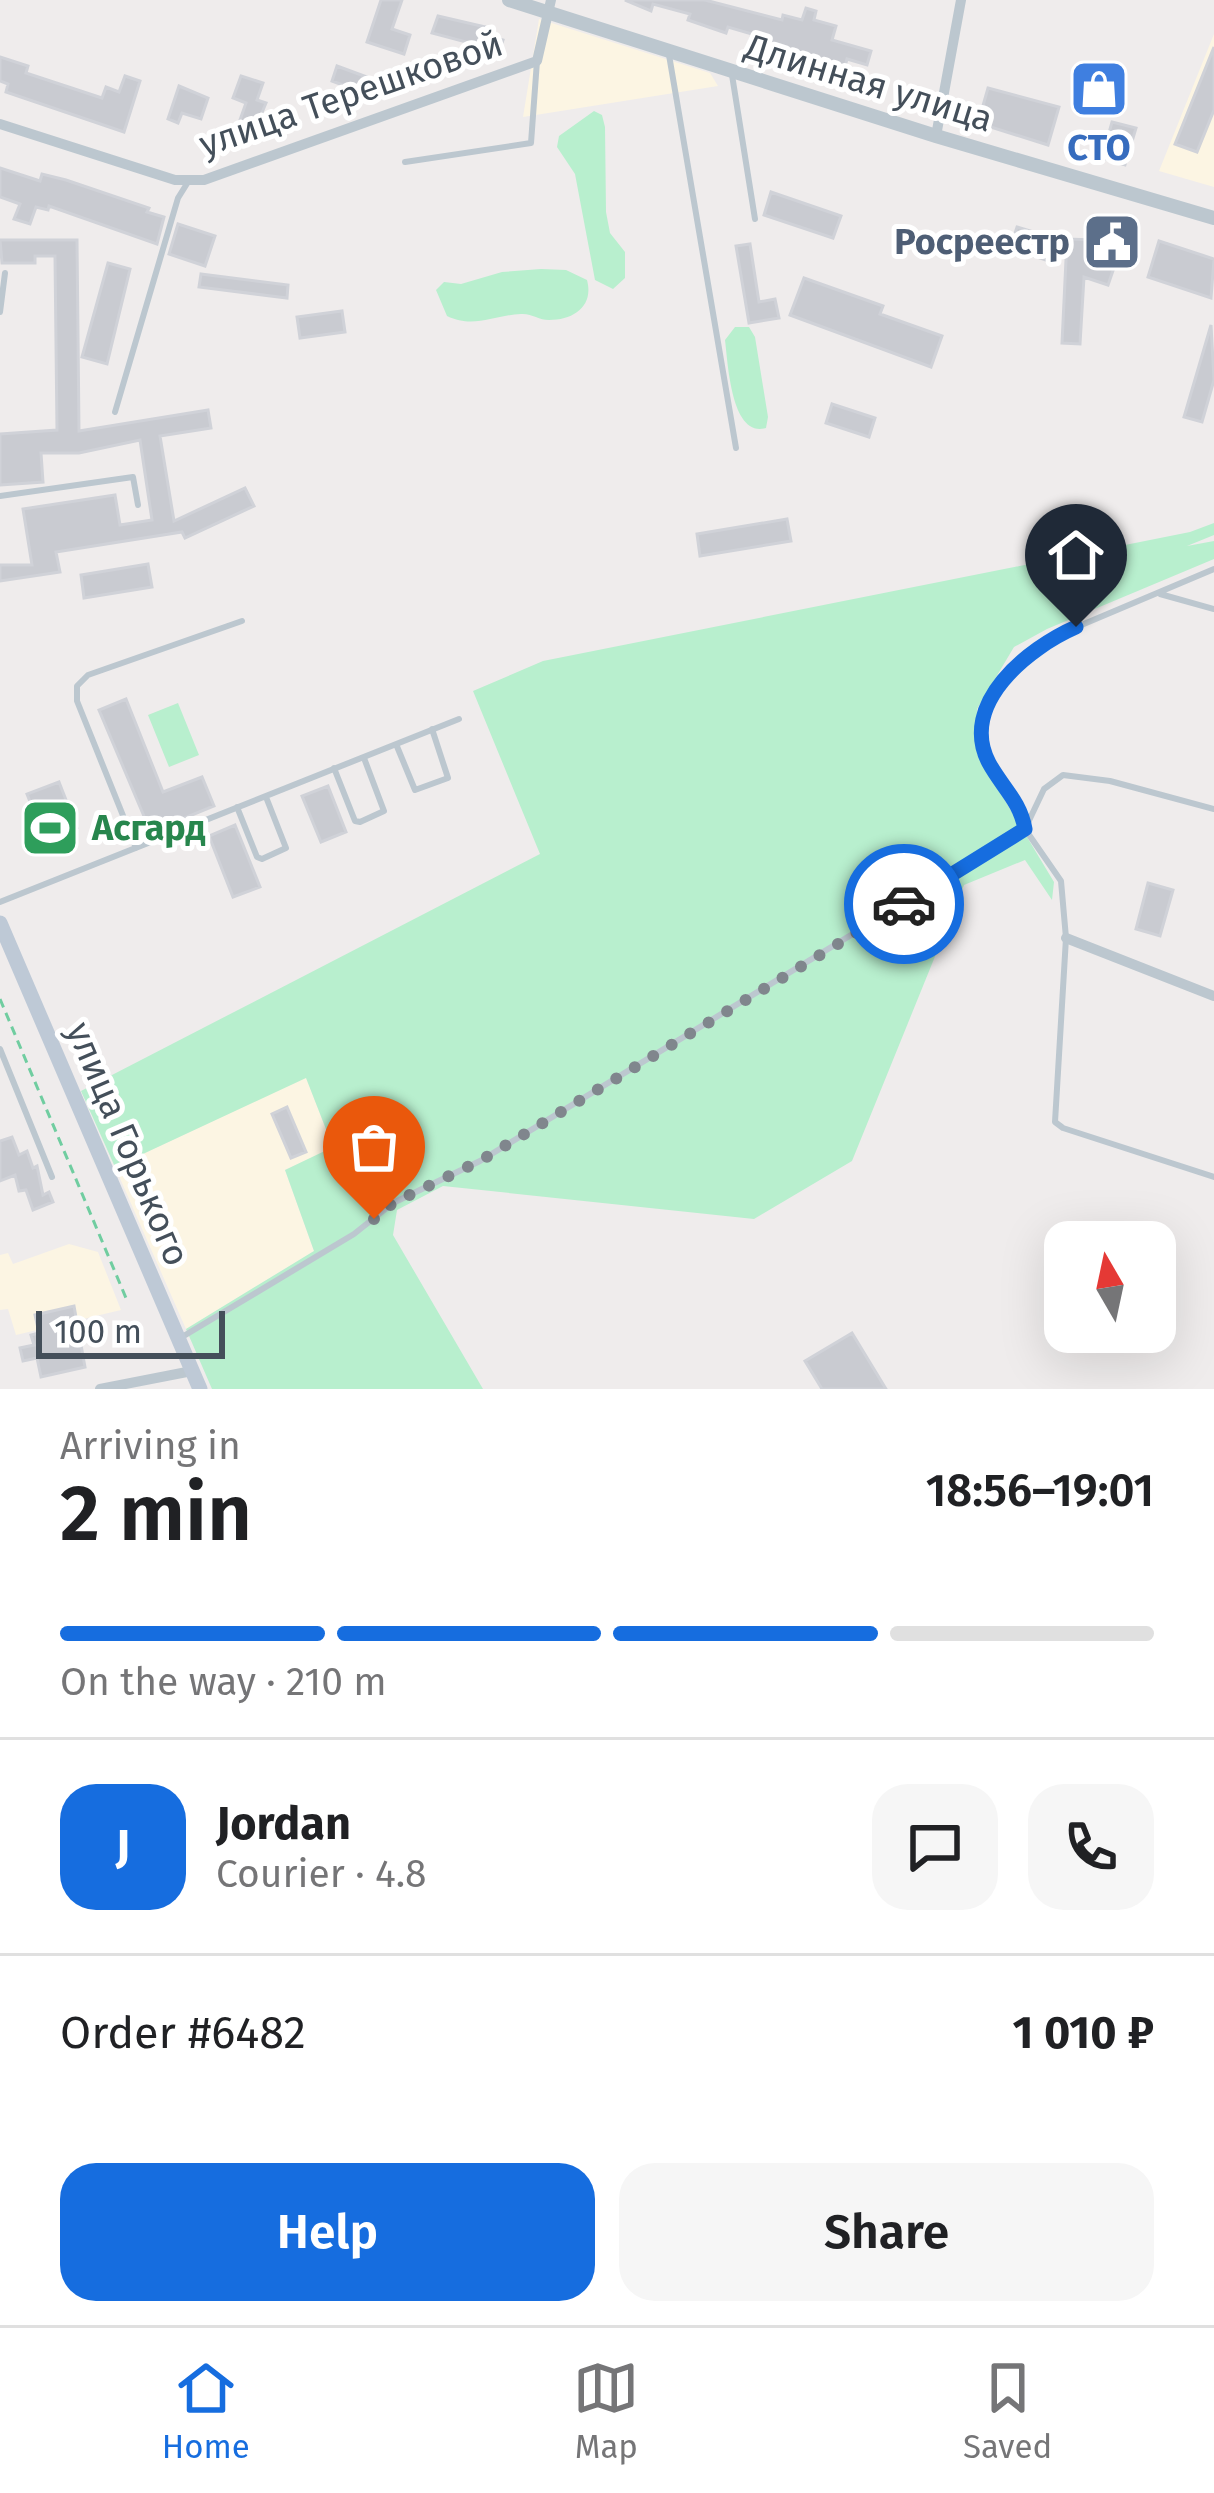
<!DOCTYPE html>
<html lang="en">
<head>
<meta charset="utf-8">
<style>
  body { margin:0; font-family:"Fira Sans",sans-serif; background:#f6f6f6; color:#202124; height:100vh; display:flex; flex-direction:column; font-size:45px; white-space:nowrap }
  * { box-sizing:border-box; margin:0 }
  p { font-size:39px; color:#757577 }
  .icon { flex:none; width:66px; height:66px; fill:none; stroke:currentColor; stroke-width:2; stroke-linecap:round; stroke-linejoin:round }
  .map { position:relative; height:1389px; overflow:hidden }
  .sheet { display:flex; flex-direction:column; background:#fff; flex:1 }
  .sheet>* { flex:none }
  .needle { width:78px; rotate:351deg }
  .fabs { position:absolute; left:1044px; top:1221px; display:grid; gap:24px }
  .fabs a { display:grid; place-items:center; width:132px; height:132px; border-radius:24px; background:#fff; box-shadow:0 12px 48px #0002; font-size:60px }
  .scale { position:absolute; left:36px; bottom:30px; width:189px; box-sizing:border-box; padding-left:12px; border:6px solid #444f5a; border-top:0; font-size:33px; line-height:42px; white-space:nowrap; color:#444f5a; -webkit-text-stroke:9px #fff; paint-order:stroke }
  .pin { position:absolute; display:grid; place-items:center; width:102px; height:102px; color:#fff; margin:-123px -51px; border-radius:50% 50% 50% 0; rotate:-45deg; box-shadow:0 0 12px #0007 }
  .pin .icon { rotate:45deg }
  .courier { position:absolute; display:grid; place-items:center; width:120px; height:120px; margin:-60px; border:9px solid #166ddf; border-radius:50%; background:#fff; color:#222; box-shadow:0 3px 15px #0007 }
  .overview em { font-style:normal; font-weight:600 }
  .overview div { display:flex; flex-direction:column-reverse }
  .overview { display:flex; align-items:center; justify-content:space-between; height:204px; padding:0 60px }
  h1 { font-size:78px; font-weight:600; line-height:90px }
  .bar { display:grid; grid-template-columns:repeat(4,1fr); gap:18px 12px; align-content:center; height:144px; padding:0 60px }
  .bar i { height:15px; border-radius:9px; background:#e0e0e0 }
  .bar .active { background:#166ddf }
  .bar p { grid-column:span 4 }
  .line { display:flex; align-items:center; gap:30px; padding:0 60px; border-top:3px solid #e0e0e0 }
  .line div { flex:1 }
  .round { display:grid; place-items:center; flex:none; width:126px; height:126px; border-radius:36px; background:#f6f6f6 }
  .button { display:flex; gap:24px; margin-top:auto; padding:24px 60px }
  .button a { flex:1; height:138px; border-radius:36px; background:#166ddf; color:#fff; font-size:48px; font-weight:600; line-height:138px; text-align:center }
  .button a+a { background:#f6f6f6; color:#202124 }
  .tab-bar { display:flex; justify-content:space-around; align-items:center; height:168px; border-top:3px solid #e0e0e0; background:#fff; font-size:33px; color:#757577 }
  .tab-bar a { display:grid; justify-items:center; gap:6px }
  .tab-bar .active { color:#166ddf }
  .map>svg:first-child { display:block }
  .commercial { fill:#fcf5e3 }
  .green { fill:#b8efce }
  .building { fill:#c9cbd1; stroke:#d0d2d8; stroke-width:3 }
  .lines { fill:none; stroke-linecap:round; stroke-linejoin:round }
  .path { stroke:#70cda0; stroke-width:3; stroke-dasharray:9 6; stroke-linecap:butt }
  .service { stroke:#bcc7cf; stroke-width:6 }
  .minor { stroke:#bcc7cf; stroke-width:10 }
  .tertiary { stroke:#bcc7cf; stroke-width:14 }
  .secondary { stroke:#bec9d6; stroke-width:15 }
  .done { stroke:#80868d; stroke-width:12; stroke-dasharray:0 21.6 }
  .route { stroke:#166ddf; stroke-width:15 }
  .labels { text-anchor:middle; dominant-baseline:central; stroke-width:10; stroke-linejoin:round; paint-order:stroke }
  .street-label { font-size:36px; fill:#444f5a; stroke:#fff }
  .shop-label { font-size:36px; font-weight:bold; fill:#366cbe; stroke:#fff }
  .service-label { font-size:36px; font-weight:bold; fill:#4e5e75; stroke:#fff; text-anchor:end }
  .leisure-label { font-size:36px; font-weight:bold; fill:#27864d; stroke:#fff; text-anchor:start }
</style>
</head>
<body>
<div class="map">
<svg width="1214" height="1389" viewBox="0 0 1214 1389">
  <rect width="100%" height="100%" fill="#efecec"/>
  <path class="commercial" d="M539,19L710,73L718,86L523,117Z
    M1214,34V187L1159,171Z
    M306,1077L333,1148L285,1170L314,1251L186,1329L115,1167Z
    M69,1244L98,1252L121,1310L16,1335L8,1309L0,1310V1255L8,1253L13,1264Z"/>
  <path class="green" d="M594,111L602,115L605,127L606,212L610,233L625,252V278L613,289L595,280L575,174L557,147L559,136Z
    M541,269L566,270L587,280C594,306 574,320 549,320C539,320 531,313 521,314C494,315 474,329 447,316L436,290L444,282L461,284L502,272Z
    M735,327H749L755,337L768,417L766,428C731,438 728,363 725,340Z
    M1214,523V535L1187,546L1214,541V559L1047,629L1014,647L977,709V754L1054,882L1052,900L1025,860L964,885L852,1161L754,1219L443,1186L397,1210L393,1235L483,1389H212L186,1329L314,1251L285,1170L333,1147L306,1078L115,1167L81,1091L540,854L473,691L543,661L1190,532Z
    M178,703L199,755L169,767L148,715Z"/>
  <path class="building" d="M381,0H402L392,29L410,35L404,54L367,42Z
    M625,0H705L782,20L783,15L802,20L806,8L816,11L814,20L836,26L832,40L871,51L867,65L847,59L844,70L825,69L794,58L796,51L765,42L763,50L748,46L752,34L728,27L726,33L688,20L690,14L653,4L651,11Z
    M438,16L490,28L487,35L503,40L497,58L487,54L489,48L432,33Z
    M1214,47V110L1197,152L1175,144Z
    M0,57L28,66L26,73L102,98L106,87L119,92L125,76L140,81L124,132L6,92L8,84L0,81Z
    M337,66L383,83L378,98L332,81Z
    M241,76L263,83L257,100L266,103L251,139L235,134L246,103L233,98Z
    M179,86L208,98L201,119L182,113L178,123L168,119Z
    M988,88L1059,107L1048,145L978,123Z
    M1112,122L1136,128L1125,165L1102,158Z
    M0,168L40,181L42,174L66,180L149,208L147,212L164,217L157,244L49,206L48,210L36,207L30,224L14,219L20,204L0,197Z
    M771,192L841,216L833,238L764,215Z
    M178,224L215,236L205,266L169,254Z
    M1102,224L1136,235L1127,262L1117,259L1108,285L1084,277L1080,344L1062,343L1067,239L1096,240Z
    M1017,227L1053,238L1046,260L1010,248Z
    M0,240H77L79,431L208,410L211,428L160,436L174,521L245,488L254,506L185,538L182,532L56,552L60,572L0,581V565H32L23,509L115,495L120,525L152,520L140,440L79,453H41L43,482L0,485V434L57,430L55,256H35V263H2Z
    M1159,241L1214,259L1211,298L1148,277Z
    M750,244L759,302L775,299L779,318L749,323L736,246Z
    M108,263L130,269L107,364L82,357Z
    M201,274L288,285L287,298L199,287Z
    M804,278L883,306L880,314L942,336L931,367L790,315Z
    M342,311L345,332L300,338L297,317Z
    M1211,325L1214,380L1202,422L1184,417Z
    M832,404L875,418L869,437L826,423Z
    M787,519L791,541L700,556L697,534Z
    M148,564L152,587L84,598L81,575Z
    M126,699L163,792L202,777L214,806L160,828L146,821L99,710Z
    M59,782L77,828L46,841L27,794Z
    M328,786L346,832L321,842L302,796Z
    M235,825L260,887L233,897L209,836Z
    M1148,883L1173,890L1160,936L1136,929Z
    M287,1107L306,1152L291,1158L272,1114Z
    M12,1137L19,1155L27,1151L33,1168L37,1166L43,1195L49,1192L53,1202L33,1210L26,1190L19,1191L15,1175L0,1181V1141Z
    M74,1306L85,1367L41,1377L37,1358L23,1361L20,1348L34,1345L31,1335L39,1333L35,1315Z
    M852,1333L886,1389H822L805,1361Z"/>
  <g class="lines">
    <path class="path" d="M0,999L126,1298"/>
    <path class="service" d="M669,55L736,448
      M732,75L755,219
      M405,162L531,143L537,61
      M0,312L5,273
      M115,412L178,198L188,182
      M0,496L133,477L138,505
      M1160,594L1214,609
      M396,744L415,790L448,778L432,729
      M334,768L355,821L360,822L384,811L364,758
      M237,807L257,857L262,859L286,848L266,797
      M1214,809L1110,781L1063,775L1044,789L1025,829L1061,881L1066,938L1055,1122L1063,1128L1214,1177
      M136,848L77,701V686L88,675L242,621
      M0,902L459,719
      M0,1049L52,1177
      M182,1337L354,1234L393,1203L480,1161L1025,829C1020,800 1001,786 988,762C962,710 1015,665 1053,637L1214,569"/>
    <path class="minor" d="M0,124L175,180H204L537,61L551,0
      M936,136L961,0
      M1066,938L1214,996
      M100,1389L192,1371"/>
    <path class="tertiary" d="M509,0L936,136L1214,218"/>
    <path class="secondary" d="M0,923L200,1389"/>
  </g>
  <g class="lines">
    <path class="done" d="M374,1219L393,1203L480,1161L904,904"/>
    <path class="route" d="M904,904L1025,829C1020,801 1002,787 989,763C958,704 1028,648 1076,627"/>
  </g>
  <defs>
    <g id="shop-square" transform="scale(3)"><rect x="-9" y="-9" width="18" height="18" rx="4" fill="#3f7fe0" stroke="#fff"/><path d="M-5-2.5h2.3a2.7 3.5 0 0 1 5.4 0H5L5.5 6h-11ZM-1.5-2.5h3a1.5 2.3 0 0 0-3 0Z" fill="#fff"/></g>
    <g id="civic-square" transform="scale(3)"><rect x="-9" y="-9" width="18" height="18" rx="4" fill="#5c6f8a" stroke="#fff"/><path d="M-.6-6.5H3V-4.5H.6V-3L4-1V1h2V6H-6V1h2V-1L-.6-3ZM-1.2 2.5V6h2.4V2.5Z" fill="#fff"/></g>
    <g id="stadium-square" transform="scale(3)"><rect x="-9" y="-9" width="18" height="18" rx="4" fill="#2e9e5b" stroke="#fff"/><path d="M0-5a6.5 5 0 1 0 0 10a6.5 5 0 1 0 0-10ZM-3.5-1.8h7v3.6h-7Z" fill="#fff"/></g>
  </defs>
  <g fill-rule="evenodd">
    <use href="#shop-square" x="1099" y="89"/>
    <use href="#civic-square" x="1112" y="242"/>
    <use href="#stadium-square" x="50" y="828"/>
  </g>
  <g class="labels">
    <g class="street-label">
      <text transform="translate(869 83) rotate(17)">Длинная улица</text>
      <text transform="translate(351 94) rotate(-19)">улица Терешковой</text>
      <text transform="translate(128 1144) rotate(67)">улица Горького</text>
    </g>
    <g class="shop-label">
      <text x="1099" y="148">СТО</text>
    </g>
    <g class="service-label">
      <text x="1070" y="242">Росреестр</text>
    </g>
    <g class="leisure-label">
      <text x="92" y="828">Асгард</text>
    </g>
  </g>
</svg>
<div class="fabs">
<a><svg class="needle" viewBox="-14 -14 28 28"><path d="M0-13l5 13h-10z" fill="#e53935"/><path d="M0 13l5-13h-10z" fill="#757577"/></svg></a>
</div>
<div class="scale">100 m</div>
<div class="pin" style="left:374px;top:1219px;background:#ea580c"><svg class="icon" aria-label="bag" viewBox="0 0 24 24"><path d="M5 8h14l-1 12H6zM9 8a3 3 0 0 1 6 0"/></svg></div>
<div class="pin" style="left:1076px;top:627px;background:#1f2937"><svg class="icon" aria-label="home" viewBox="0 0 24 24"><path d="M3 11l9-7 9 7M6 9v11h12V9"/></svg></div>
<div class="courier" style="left:904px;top:904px"><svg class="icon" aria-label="car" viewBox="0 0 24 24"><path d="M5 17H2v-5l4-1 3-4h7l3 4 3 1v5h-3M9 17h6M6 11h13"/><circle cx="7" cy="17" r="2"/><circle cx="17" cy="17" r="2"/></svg></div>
</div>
<section class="sheet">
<div class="overview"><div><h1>2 min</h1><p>Arriving in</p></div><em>18:56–19:01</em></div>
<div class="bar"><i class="active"></i><i class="active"></i><i class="active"></i><i></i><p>On the way · 210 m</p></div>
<div class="line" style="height:216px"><b class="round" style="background:#166ddf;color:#fff">J</b><div><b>Jordan</b><p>Courier · 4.8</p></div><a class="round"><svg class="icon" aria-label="chat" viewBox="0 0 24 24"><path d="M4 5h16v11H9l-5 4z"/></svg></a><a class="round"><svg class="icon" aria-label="phone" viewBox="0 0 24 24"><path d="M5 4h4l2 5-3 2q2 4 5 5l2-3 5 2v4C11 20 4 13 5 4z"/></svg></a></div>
<div class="line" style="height:156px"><div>Order #6482</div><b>1 010 ₽</b></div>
<div class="button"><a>Help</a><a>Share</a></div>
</section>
<nav class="tab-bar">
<a class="active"><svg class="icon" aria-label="home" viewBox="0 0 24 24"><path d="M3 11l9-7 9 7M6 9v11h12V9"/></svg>Home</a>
<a><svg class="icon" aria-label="map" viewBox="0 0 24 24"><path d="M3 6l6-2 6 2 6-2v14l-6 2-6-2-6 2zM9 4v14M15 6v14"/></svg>Map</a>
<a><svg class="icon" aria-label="saved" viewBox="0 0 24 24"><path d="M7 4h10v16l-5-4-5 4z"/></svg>Saved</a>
</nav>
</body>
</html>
